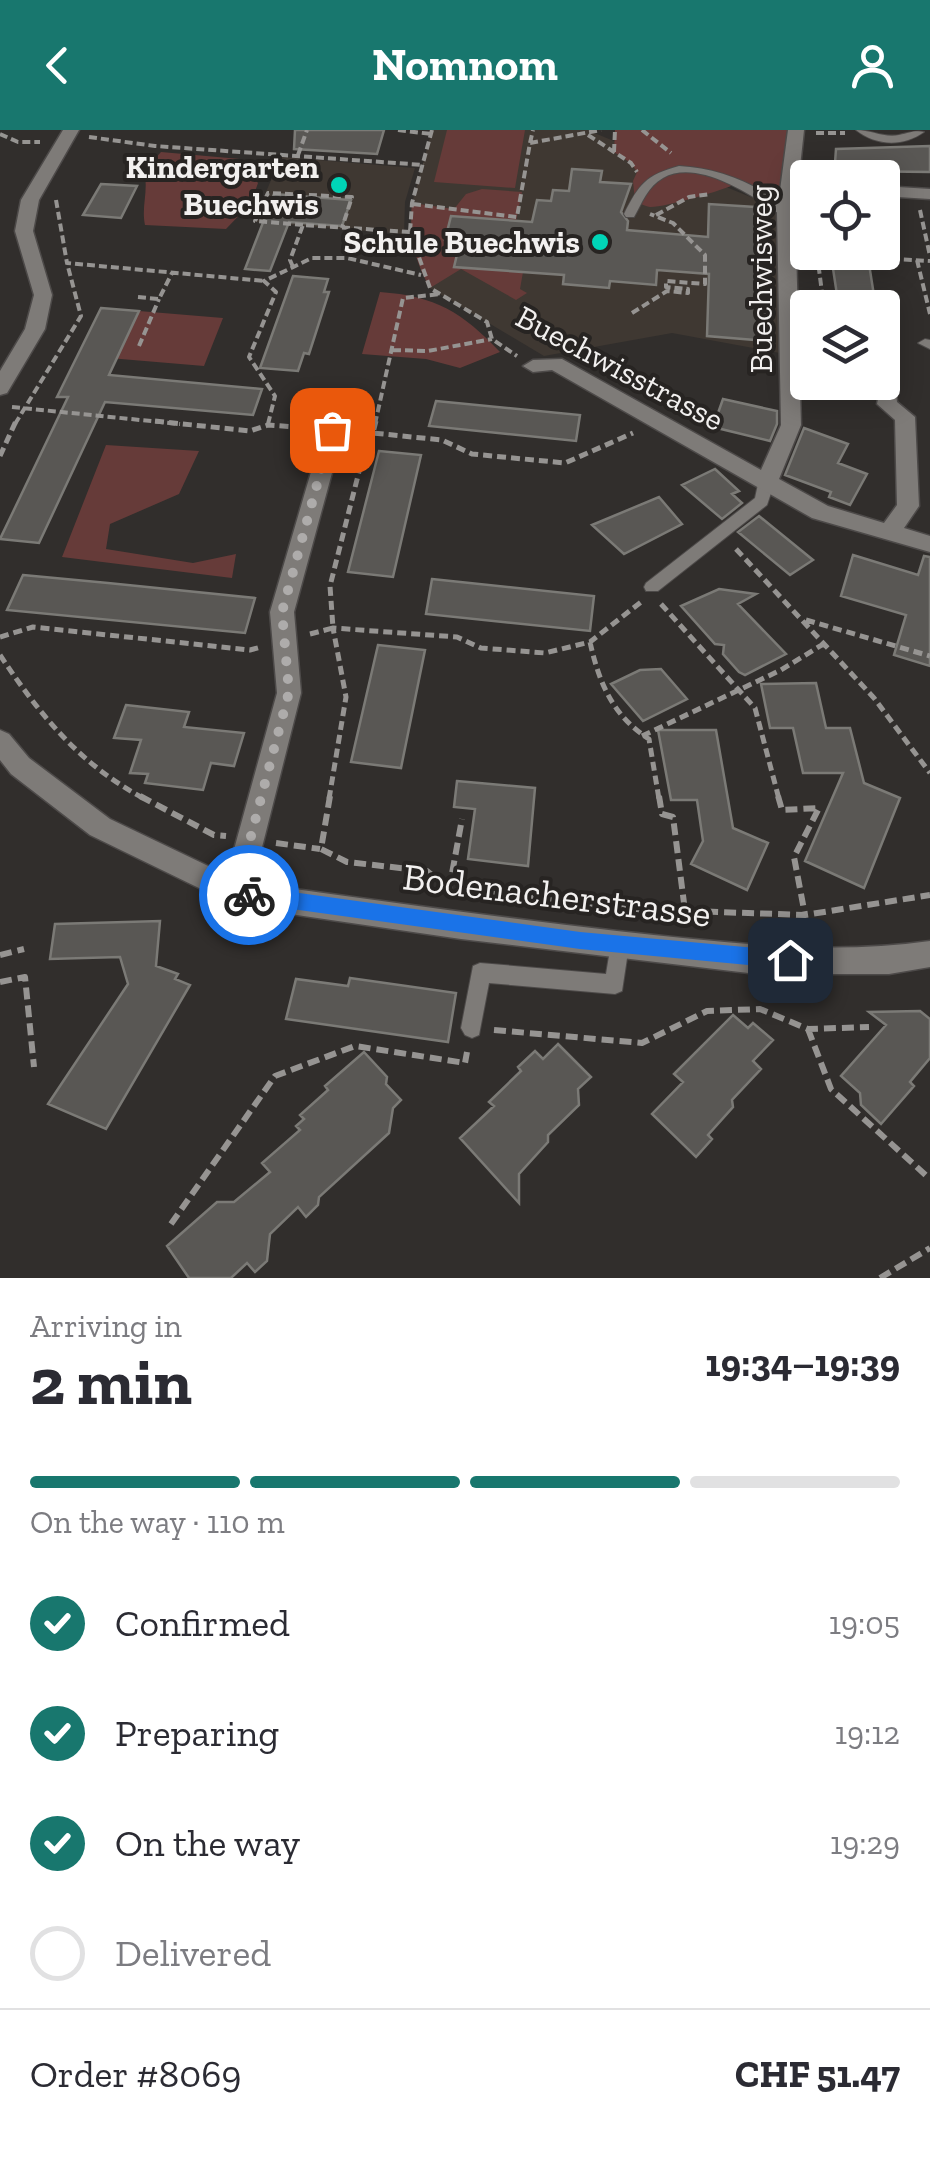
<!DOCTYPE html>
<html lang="en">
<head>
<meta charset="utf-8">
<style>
  body { margin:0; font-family:"Zilla Slab",serif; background:#f7f7f7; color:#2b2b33; height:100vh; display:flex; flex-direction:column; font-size:38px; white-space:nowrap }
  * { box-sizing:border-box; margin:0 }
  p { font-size:32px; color:#7c7c81 }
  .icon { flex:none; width:55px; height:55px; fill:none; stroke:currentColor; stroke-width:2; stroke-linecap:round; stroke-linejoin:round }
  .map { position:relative; height:1148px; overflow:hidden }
  .panel { display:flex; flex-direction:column; background:#fff; flex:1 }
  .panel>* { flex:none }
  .controls { position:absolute; left:790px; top:30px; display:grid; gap:20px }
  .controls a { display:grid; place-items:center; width:110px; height:110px; border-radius:10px; background:#fff; box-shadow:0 5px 25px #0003; font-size:50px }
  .pin { position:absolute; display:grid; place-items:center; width:85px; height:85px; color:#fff; margin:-42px; border-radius:20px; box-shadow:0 5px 15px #0006 }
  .courier { position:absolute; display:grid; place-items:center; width:100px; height:100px; margin:-50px; border:8px solid #1a73e8; border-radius:50%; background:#fff; color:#222; box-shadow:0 2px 12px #0007 }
  .summary em { font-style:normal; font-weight:700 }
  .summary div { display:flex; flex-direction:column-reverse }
  .summary { display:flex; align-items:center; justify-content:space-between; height:170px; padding:0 30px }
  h1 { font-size:65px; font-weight:700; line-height:75px }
  .bar { display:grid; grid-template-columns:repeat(4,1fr); gap:15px 10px; align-content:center; height:120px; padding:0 30px }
  .bar i { height:12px; border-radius:8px; background:#e1e1e2 }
  .bar .on { background:#18776e }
  .bar p { grid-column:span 4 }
  .line { display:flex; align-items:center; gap:25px; padding:0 30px; border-top:2px solid #e1e1e2 }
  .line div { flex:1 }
  ol { padding:0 30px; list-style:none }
  li { display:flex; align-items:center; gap:30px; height:110px }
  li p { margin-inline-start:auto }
  li .icon { padding:10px; border-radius:50%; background:#18776e; color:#fff; stroke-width:4 }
  li:last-child { color:#7c7c81 }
  li i { width:55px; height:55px; border:5px solid #e1e1e2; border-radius:50% }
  header { display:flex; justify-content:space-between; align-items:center; height:130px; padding:0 30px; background:#18776e; color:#fff; font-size:45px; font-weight:700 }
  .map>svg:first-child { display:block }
  .built { fill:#3f3832 }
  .green { fill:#663b39 }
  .building { fill:#595754; stroke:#7b7a76; stroke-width:2.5 }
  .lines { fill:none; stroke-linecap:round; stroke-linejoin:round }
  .lane-casing { stroke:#4d4a49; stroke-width:2 }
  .street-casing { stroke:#4d4a49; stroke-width:3 }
  .path-far2 { stroke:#969492; stroke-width:4; stroke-dasharray:8 4; stroke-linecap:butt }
  .path-far1 { stroke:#969492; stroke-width:5; stroke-dasharray:9 5; stroke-linecap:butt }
  .path { stroke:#969492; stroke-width:6; stroke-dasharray:12 6; stroke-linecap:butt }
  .lane { fill:#7e7b78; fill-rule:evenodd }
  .street { fill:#7e7b78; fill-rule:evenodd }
  .route { fill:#1a73e8 }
  .done { stroke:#aeacab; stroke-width:10; stroke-dasharray:0 18 }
  .poi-dot { fill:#00d5b7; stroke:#272422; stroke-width:4 }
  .labels { text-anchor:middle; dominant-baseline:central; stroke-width:8; stroke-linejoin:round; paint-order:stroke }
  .far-poi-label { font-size:32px; font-weight:bold; fill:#f2f0ef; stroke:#272422; text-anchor:end }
  .far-street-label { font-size:32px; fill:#f2f0ef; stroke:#272422 }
  .street-label { font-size:38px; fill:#f2f0ef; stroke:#272422 }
</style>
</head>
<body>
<header><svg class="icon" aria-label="back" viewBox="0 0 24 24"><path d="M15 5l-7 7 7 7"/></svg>Nomnom<svg class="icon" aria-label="person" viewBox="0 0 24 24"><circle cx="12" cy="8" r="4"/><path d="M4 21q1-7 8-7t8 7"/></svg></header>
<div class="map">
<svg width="930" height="1148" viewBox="0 0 930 1148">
  <rect width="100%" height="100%" fill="#312e2c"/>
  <path class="built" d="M432,0H587L780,79L791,225L672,203L544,226L430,158L410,102L412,73Z
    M281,27L415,38L405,72L404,104L253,92Z"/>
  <path class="green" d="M447,0H525L515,58L434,52Z
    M615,0H796L786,83L735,54C725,60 662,78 650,77C648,77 636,72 635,72L633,51L637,42L631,33L614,22Z
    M161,22L240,29L258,53L251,73L226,99L145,95C141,76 149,61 144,41Z
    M482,59L522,62L516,91L451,86L445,110L460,111L454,137L523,142L520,159L527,163L516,170L461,139L430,158C414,131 409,104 412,73L454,79L466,64Z
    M380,162C436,166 462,182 500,222L460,238L426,229L362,224Z
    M139,181L223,188L204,236L97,227L105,211L125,212Z
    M106,315L199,321L179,364L110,394L106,419L193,433L236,424L232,448L62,427Z"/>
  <path class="building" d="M295,0H384L377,24L294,19Z
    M930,16V42L848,41V35L835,33L836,19Z
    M572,39L602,41L600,52L631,54L621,82L628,91L627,100L708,107L709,74L755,77V99L765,100L767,211L707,206L709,144L657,140L656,155L610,151L609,158L563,154L564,145L454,137L460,112L445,110L451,86L532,92L537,70L551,71L553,60L569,61Z
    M101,54L137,56L121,88L83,85Z
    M274,64L351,70L342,96L289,92L270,141L245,139Z
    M832,132L869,134L876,178H839Z
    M293,146L328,149L324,162H329L309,224L304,223L298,241L260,238Z
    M101,178L139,181L109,245L262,259L253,285L105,272L39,413L0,409L68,267H57Z
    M723,269L777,281V294L770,311L713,297Z
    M436,271L580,285L576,311L429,296Z
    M804,298L848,314L838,333L867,344L850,375L829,367L831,362L785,345Z
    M379,321L421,325L393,447L348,442Z
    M715,339L739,361L732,364L742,373L722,389L682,355Z
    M659,367L682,394L624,424L592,395Z
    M759,386L813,430L790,445L738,402Z
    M853,425L918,445L924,426L930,427V536L894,525L906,485L841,466Z
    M23,445L108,453L255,468L245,503L7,480Z
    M432,449L594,466L590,501L426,484Z
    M719,459L756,464L738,474L786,524L745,545L739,542L723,524L724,515L715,514L681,476Z
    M378,515L425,520L401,638L351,632Z
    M661,539L687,569L643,591L611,554L640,540Z
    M816,553L826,598H850L864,653L900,668L864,758L805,731L843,643H803L793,598H770L761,554Z
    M126,575L189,582L184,597L244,603L234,636L211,633L203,660L145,653L148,644L130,643L141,610L114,608Z
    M658,600H716L733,698L768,713L747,760L691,734L703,711L697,670H671Z
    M457,651L535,658L528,736L468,729L475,679L454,677Z
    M160,791L156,836L178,844L175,849L190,855L106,999L48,974L128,854L120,827L50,829L55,794Z
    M350,848L456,863L448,912L286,889L296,849L348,856Z
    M920,881L930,889V928L910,952L914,956L881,994L861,975L860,963L841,946L886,895L869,882Z
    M733,885L748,898L753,893L773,910L753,931L761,939L732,970L733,977L708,1005L712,1009L696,1027L652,984L683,952L674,944Z
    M558,914L591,947L578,959L579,975L548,1005V1012L519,1044V1073L460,1008L494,976L489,972L521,941L518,937L535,921L543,929Z
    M364,922L387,947L386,954L401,970L393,978L389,1003L319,1067L318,1075L306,1087L298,1077L270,1104L267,1131L255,1142L247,1133L231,1148H189L167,1116L217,1072H234L270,1042L262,1033L300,1000L296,996L304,989L300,985L328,960L325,956Z"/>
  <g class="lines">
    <g class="lane-casing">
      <path id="lane" d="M856,0C871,0 884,8 899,5C910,3 914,0 924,2C903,17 876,16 856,0Z
        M679,36C720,38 761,55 792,83L782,86C753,66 698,28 663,48C648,56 642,73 634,87H626L624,84C639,54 646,45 679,36Z
        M925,209L930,210V219L918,213Z
        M766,349L774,354L767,375L658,461H646L644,457L646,453L755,368L758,354Z
        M619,806L626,808L629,815L622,861L615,864L489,853L479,905L472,908L465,905L461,898L473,836L480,833L606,844L612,808Z"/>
    </g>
    <g class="street-casing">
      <path id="street" d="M63,0H79L39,70L33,101L52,165L45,199L7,263L0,265V241L25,199L34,165L15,101L21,70Z
        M788,0H804L795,83L801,295L779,349L828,376L884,393L897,375L895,290L877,274L881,255H895L897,272L915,287L919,376L904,398L930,406V422L812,388L552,240L533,242L523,236L533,230L562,229L761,340L781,295L777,83Z
        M882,56L930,59V69L882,66Z
        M340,270L350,277L294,482L301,563L253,753C374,770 495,787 617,801C721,812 826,826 930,811V837L889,844H757L461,809L236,776L90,705L11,644L0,630V600L9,604L29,628L110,689L227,745L277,563L270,482L330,277Z"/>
    </g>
    <path class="path-far2" d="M398,0L431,4
      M432,0L412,73L410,102L430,158L487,192L492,209L517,226
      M642,0L671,23
      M816,3H845
      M0,4L18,12H40
      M588,5L631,33L637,42
      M89,7L155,16L424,35
      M530,13L533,0
      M614,22L615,0
      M298,25L307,0
      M56,70L67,133L264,151
      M413,74L517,87L530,13L601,0
      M920,80L930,126
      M656,85L689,67L710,64
      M303,95L255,91L268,63L352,67L342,98
      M808,124L930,131
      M817,124L824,178
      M917,130L930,184
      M293,137L290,130L303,95L410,102
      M138,167L159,169L172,143
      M632,183L667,161L688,163V159L666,157V151L705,154V125L673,93L650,84
      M139,216L159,169
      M393,220L428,221L492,209
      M12,277L180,294
      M15,294L81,186L67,133
      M268,294L275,266L249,227L276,162L264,151L312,128H347L421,145
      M375,294L403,168L441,164"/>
    <path class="path-far1" d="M155,291L250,301L268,295L309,298
      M376,291L373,303L442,310L472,324L565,333L633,303
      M0,326L16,291
      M736,419L874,568L930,643
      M661,474L755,578L779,669
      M806,490L930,526
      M310,504L333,498L330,456L366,314L373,303L355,302
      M0,507L33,497L250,520L261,517
      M590,512C599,553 613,586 649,609L659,669
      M0,525C40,585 80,635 145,669
      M642,606L781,540L825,513
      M329,669L346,567L333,498L457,507L481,518L545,523L590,512L641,472"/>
    <path class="path" d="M140,666L214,705L226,706
      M330,666L321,719L347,732L427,741L449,759L630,779L805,785L930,765
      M659,666L662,684L673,687L685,781
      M778,666L782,680L819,678L794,727L805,785
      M276,713L320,719
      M449,760L462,689
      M0,825L24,819
      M0,852L25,847L34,937
      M808,899L831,959L930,1049
      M494,900L642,913L707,881L760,879L808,899L869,897
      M171,1094L275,946L355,916L465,933L467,922
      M880,1148L930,1118"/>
    <use href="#lane" class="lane"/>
    <use href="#street" class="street"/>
  </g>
  <path class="route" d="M249,756L580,802L790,821L799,830L790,839L580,819L249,773L240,765Z"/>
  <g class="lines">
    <path class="done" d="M249,765L236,763L289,562L282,482L332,300"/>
  </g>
  <g class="poi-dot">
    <circle cx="339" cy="55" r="10"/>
    <circle cx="600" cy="112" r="10"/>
  </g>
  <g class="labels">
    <g class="far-poi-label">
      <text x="319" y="37">Kindergarten<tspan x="319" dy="37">Buechwis</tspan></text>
      <text x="580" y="112">Schule Buechwis</text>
    </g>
    <g class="far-street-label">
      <text transform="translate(761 149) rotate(-90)">Buechwisweg</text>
      <text transform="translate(620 238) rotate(28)">Buechwisstrasse</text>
    </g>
    <g class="street-label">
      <text transform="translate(557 765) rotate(7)">Bodenacherstrasse</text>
    </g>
  </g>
</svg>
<div class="controls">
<a><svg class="icon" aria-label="locate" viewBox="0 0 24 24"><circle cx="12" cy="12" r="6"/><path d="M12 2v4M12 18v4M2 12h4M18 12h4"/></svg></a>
<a><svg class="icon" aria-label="layers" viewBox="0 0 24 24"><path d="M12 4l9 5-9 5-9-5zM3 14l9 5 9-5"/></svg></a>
</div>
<div class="pin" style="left:332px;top:300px;background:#ea580c"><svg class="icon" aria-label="bag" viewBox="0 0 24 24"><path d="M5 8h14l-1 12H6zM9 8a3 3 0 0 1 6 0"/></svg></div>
<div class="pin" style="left:790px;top:830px;background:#1f2937"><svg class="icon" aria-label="home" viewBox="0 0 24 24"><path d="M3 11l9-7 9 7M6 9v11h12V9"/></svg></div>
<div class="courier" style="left:249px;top:765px"><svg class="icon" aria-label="bike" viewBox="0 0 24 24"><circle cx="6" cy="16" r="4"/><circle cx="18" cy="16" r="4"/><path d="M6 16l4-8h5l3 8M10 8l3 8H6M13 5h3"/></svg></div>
</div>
<section class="panel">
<div class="summary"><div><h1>2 min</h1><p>Arriving in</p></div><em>19:34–19:39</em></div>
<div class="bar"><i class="on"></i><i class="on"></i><i class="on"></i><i></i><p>On the way · 110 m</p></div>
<ol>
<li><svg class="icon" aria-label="check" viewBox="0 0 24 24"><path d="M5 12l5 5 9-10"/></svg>Confirmed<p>19:05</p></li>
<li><svg class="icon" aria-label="check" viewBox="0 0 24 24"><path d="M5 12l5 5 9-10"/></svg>Preparing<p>19:12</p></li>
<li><svg class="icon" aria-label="check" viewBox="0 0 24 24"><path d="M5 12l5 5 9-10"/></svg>On the way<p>19:29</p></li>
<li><i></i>Delivered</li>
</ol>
<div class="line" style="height:130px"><div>Order #8069</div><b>CHF 51.47</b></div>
</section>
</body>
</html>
